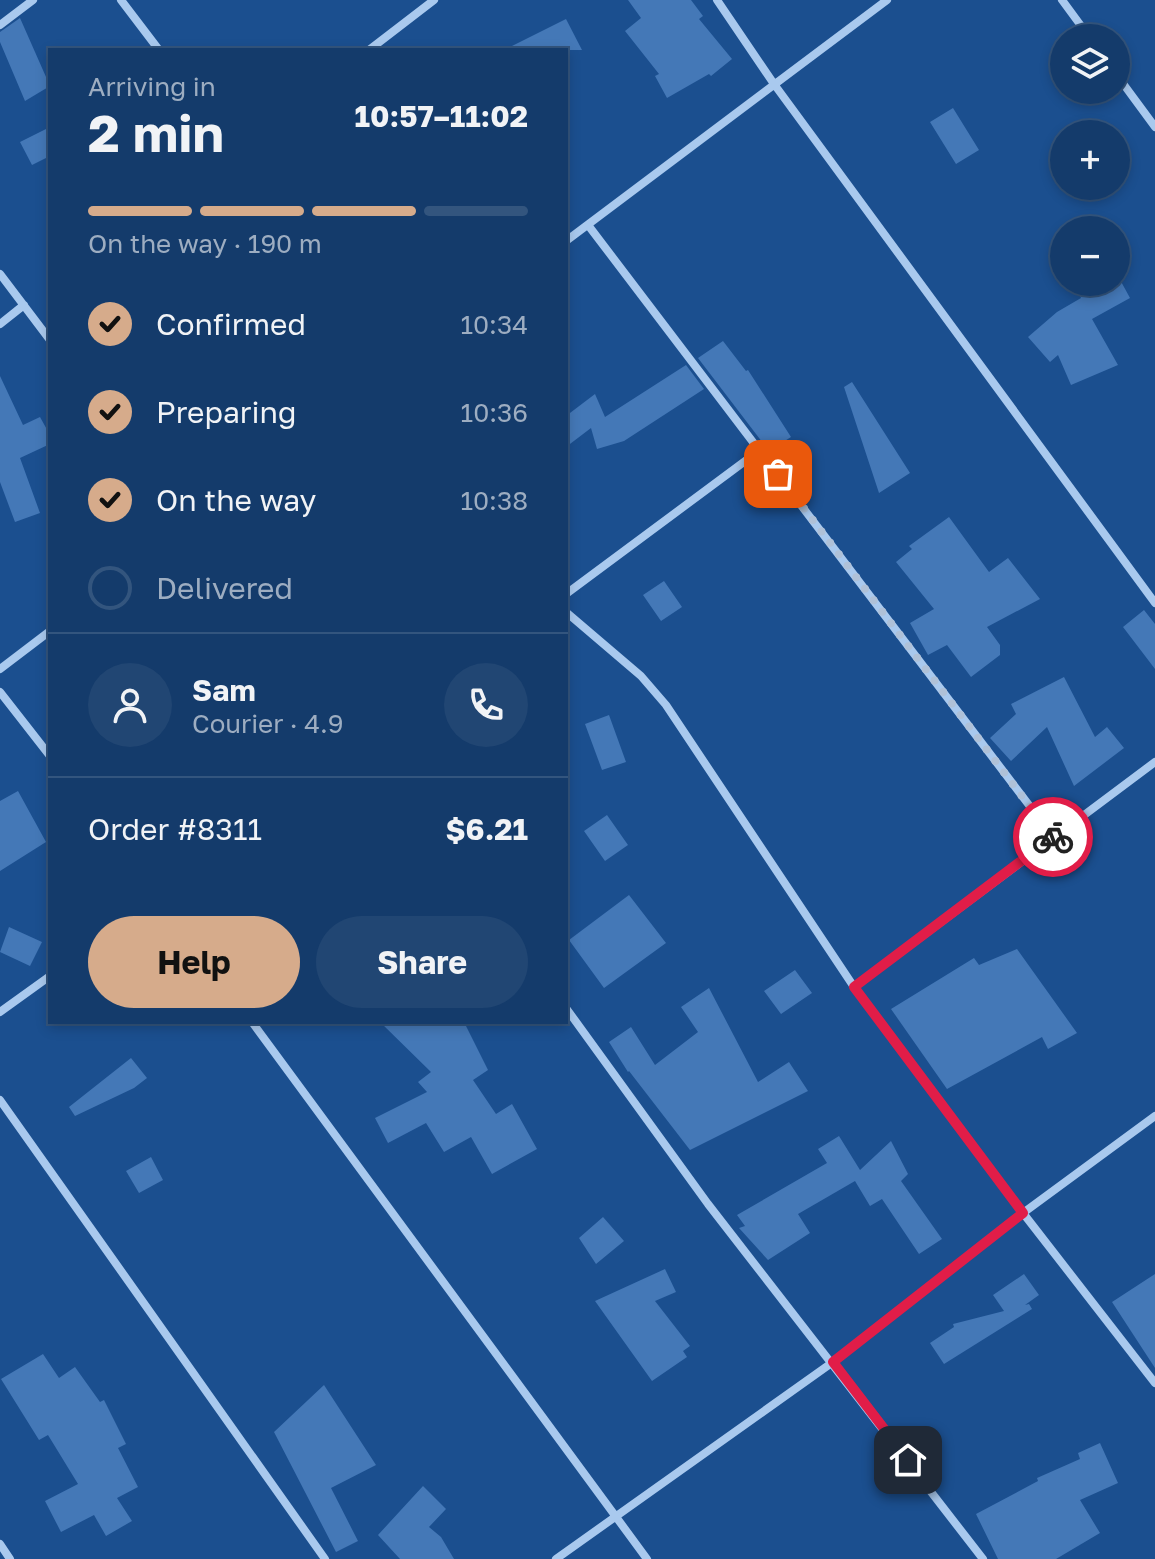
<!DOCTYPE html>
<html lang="en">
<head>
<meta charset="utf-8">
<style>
  body { margin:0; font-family:"Golos Text",sans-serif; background:#214673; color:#f1f3f6; height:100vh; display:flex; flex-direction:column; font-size:30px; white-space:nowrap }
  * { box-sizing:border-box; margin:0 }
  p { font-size:26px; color:#9dadc1 }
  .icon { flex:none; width:44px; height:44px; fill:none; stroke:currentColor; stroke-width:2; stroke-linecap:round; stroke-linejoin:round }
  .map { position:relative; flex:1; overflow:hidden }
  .drawer { position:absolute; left:48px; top:48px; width:520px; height:976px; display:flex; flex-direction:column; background:#143b6b; border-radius:0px; box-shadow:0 4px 12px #0003,0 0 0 2px #33557e }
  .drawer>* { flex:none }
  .tools { position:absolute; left:1050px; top:24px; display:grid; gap:16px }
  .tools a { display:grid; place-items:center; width:80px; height:80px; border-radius:50%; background:#143b6b; box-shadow:0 4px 12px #0003,0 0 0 2px #33557e; font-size:40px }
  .pin { position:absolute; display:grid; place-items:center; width:68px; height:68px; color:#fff; margin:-34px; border-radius:16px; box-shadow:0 4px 12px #0006 }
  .courier { position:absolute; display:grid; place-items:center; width:80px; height:80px; margin:-40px; border:6px solid #e11d48; border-radius:50%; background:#fff; color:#222; box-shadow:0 2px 10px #0007 }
  .head em { font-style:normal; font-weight:700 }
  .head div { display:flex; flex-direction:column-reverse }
  .head { display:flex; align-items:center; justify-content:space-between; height:136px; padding:0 40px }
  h1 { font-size:52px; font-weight:700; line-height:60px }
  .bar { display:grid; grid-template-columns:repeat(4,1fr); gap:12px 8px; align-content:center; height:96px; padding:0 40px }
  .bar i { height:10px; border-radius:6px; background:#33557e }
  .bar .on { background:#d6ab8b }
  .bar p { grid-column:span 4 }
  .line { display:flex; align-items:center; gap:20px; padding:0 40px; border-top:2px solid #33557e }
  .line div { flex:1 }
  .round { display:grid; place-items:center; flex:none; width:84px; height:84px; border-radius:42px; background:#214673 }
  ol { padding:0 40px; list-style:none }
  li { display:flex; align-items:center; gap:24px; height:88px }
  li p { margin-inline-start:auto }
  li .icon { padding:8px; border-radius:50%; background:#d6ab8b; color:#111; stroke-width:4 }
  li:last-child { color:#9dadc1 }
  li i { width:44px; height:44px; border:4px solid #33557e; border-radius:50% }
  .primary-button { display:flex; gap:16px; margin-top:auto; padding:16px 40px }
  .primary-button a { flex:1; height:92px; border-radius:48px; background:#d6ab8b; color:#111; font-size:32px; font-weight:700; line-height:92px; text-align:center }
  .primary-button a+a { background:#214673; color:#f1f3f6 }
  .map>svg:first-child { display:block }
  .building { fill:#4478b7 }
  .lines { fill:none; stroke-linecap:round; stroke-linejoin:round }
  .street { stroke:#a9c9ee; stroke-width:8 }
  .done { stroke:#afc1d8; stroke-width:8; stroke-dasharray:0 14.4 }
  .route { stroke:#e11d48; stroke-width:10 }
</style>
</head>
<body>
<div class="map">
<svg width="1155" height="1559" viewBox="0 0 1155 1559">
  <rect width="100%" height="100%" fill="#1b4f8f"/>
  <path class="building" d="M628,0H691L703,16L699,19L732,59L711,76L709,74L667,98L655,76L659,74L625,31L641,18Z
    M20,18L50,86L25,101L0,42V32Z
    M566,19L582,50H504Z
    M953,108L979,150L956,164L930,122Z
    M50,127V156L32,165L20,142Z
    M1118,276L1130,298L1092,319L1118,365L1071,385L1058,355L1050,362L1028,337L1057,312L1081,298L1075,282H1116Z
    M723,341L746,371L748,370L791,437L769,451L698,358Z
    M686,365L704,389L624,441L597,449L591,428L566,447V416L595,394L605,417Z
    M0,376L23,425L40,417L50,435V444L20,458L40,513L15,522L0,482Z
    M852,382L910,473L879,493L844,387Z
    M949,517L989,572L1008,558L1040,599L987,627L1000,645V655L971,677L947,645L928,655L910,623L934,609L896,562L912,549L909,546Z
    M664,581L682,607L661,621L643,595Z
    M1144,610L1155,624V669L1123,627Z
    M1064,677L1095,737L1107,727L1124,748L1074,786L1047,727L1011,761L990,738L1016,714L1011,704Z
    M609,715L626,762L602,770L585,724Z
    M18,791L46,842L0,871V801Z
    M607,815L628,845L605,861L584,831Z
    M629,895L666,943L604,988L569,940Z
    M9,927L42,942L30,966L0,952Z
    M1017,949L1077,1033L1048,1049L1042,1037L947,1089L891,1009L974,958L979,965Z
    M795,970L812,993L781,1014L764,991Z
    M709,988L758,1082L789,1062L808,1091L690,1150L629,1071L628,1072L609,1042L631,1027L655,1065L698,1032L681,1007Z
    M380,1022H464L488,1070L473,1080L496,1114L512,1104L537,1149L492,1174L471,1137L444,1152L426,1123L388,1143L375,1118L427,1092L418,1082L431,1072Z
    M131,1058L147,1078L134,1088L75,1116L69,1107Z
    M839,1136L860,1170L891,1141L908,1174L901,1181L942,1239L919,1254L882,1199L870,1206L855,1181L798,1214L810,1233L768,1260L739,1228L745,1226L737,1215L827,1163L818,1149Z
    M151,1157L163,1180L139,1193L126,1171Z
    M603,1217L624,1241L596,1264L579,1238Z
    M665,1269L676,1292L655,1301L690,1346L683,1351L687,1357L652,1381L595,1301Z
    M1024,1274L1039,1295L1025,1305L1029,1304L1032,1309L944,1364L930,1343L954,1327L953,1324L1004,1311L993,1295Z
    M1155,1274V1368L1112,1302Z
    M43,1354L59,1378L75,1367L100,1402L104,1400L126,1444L118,1448L138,1487L117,1498L132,1521L106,1536L94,1515L61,1532L45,1501L78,1484L48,1435L39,1440L1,1379Z
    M324,1385L376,1465L331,1488L358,1541L336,1552L274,1432Z
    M1100,1443L1118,1483L1080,1500L1100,1533L1056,1559H998L976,1514L1038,1481L1037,1478L1080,1459L1078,1453Z
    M423,1486L446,1509L429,1527L441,1537L454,1559H400L378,1535Z"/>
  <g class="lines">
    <path class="street" d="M121,0L159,50
      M717,0L774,84L1155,603
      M1062,0L1090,38
      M0,25L33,0
      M369,50L434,0
      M1116,74L1155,127
      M588,225L1054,838
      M566,241L887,0
      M0,274L50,340
      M0,324L24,305
      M566,594L760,450
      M566,612L641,676L666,705L854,987L1023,1213L1155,1383
      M0,669L50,631
      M0,692L50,756
      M854,987L1155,762
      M566,1008L708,1204L983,1559
      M0,1012L50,976
      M252,1022L647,1559
      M0,1100L325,1559
      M0,1544L10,1559
      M556,1559L833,1362L1023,1213L1155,1116"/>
  </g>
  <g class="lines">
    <path class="done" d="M778,474L1053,837"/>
    <path class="route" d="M908,1460L833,1362L1023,1213L854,987L1053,837"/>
  </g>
</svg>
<div class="tools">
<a><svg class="icon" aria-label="layers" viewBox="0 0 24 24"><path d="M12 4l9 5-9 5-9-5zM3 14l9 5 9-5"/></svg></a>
<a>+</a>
<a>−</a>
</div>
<div class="pin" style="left:778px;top:474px;background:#ea580c"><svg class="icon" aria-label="bag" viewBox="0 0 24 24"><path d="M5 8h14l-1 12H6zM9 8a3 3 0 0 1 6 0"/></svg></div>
<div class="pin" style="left:908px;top:1460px;background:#1f2937"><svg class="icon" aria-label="home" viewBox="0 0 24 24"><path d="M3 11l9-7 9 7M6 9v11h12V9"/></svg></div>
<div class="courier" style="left:1053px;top:837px"><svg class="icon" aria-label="bike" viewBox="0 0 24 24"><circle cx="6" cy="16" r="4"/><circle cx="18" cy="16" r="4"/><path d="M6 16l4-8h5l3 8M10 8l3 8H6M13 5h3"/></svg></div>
<section class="drawer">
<div class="head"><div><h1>2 min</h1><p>Arriving in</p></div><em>10:57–11:02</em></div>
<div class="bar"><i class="on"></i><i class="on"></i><i class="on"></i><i></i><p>On the way · 190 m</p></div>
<ol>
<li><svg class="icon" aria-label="check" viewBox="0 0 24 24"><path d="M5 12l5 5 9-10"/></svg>Confirmed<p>10:34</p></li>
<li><svg class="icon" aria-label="check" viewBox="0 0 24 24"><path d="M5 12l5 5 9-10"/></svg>Preparing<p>10:36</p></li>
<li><svg class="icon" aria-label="check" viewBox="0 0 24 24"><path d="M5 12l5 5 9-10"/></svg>On the way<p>10:38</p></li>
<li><i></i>Delivered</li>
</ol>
<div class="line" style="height:144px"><a class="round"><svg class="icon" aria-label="person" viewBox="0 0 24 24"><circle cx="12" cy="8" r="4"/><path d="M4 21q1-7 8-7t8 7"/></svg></a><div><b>Sam</b><p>Courier · 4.9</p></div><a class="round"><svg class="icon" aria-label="phone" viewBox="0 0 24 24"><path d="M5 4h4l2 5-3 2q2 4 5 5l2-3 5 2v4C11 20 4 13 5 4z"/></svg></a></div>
<div class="line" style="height:104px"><div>Order #8311</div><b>$6.21</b></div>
<div class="primary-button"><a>Help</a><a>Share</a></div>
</section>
</div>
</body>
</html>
